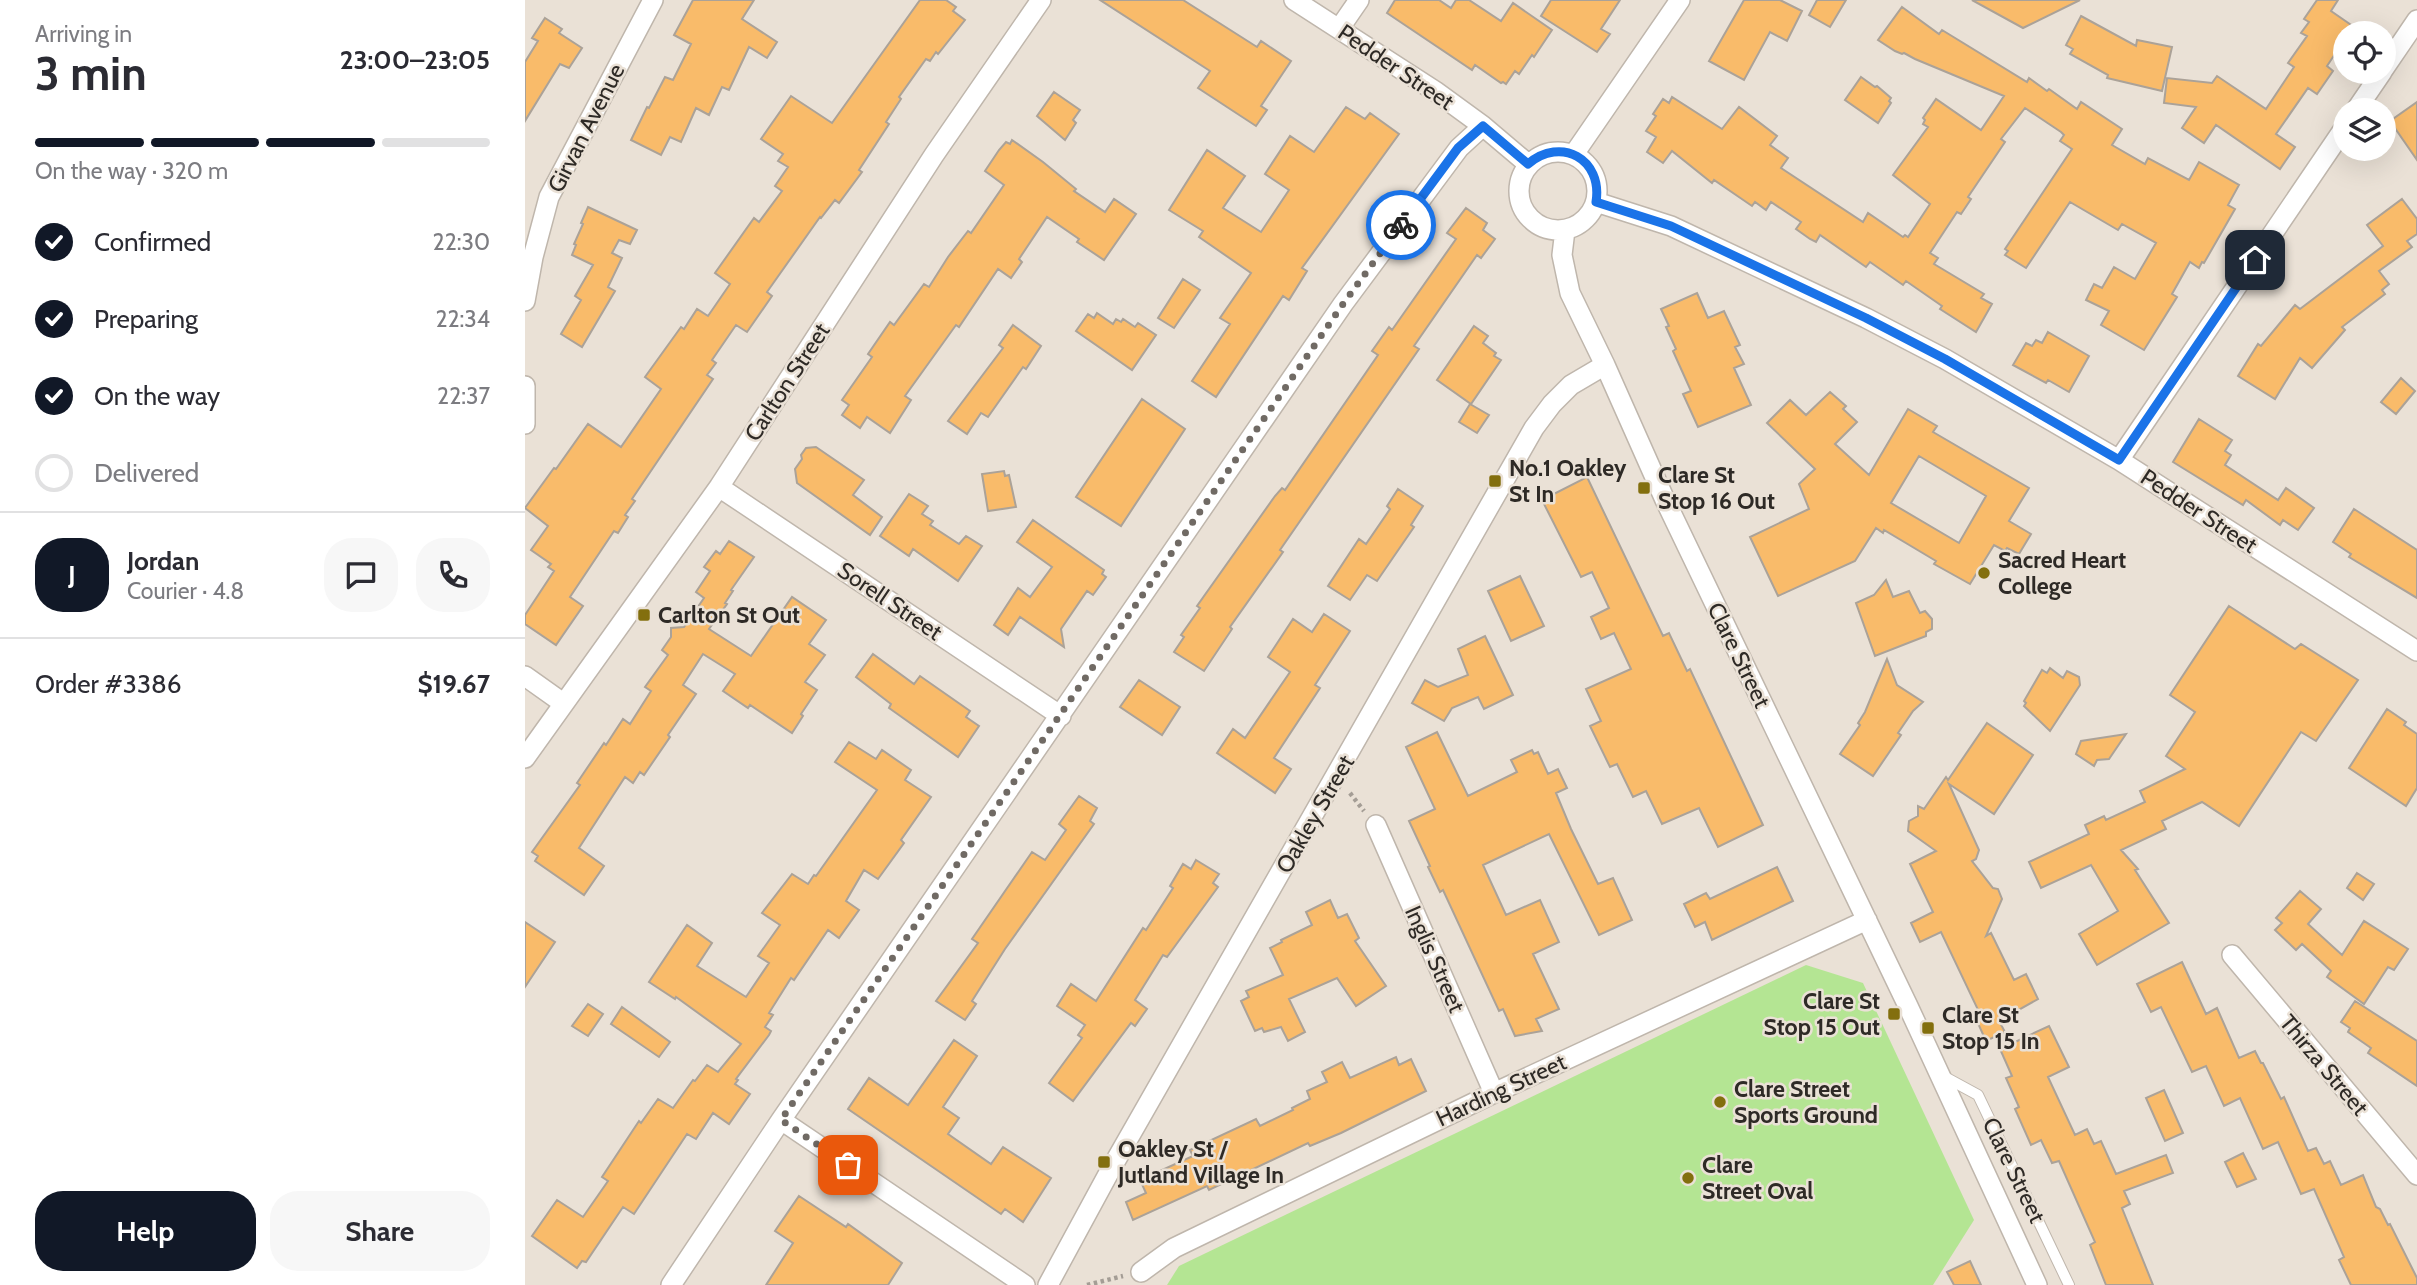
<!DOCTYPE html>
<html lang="en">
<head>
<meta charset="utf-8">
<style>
  body { margin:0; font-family:Cabin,sans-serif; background:#f7f7f7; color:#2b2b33; height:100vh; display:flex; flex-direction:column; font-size:26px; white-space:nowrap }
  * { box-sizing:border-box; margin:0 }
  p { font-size:23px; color:#7c7c81 }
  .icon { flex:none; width:38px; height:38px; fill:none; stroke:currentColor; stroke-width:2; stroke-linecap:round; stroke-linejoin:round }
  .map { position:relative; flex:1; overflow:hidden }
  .sheet { display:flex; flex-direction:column; background:#fff; width:525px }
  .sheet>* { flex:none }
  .tools { position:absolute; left:1808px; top:21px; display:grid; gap:14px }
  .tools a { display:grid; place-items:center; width:63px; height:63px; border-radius:50%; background:#fff; box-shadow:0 7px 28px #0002; font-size:35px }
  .pin { position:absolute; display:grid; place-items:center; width:60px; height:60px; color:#fff; margin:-30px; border-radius:14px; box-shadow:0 4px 10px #0006 }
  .courier { position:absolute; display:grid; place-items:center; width:70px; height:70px; margin:-35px; border:5px solid #1a73e8; border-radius:50%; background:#fff; color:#222; box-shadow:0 2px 9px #0007 }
  .headline em { font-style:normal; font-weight:800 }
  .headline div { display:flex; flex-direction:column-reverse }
  .headline { display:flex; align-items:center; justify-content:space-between; height:119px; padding:0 35px }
  h1 { font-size:46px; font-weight:800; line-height:52px }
  .bar { display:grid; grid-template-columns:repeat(4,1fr); gap:10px 7px; align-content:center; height:84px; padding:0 35px }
  .bar i { height:9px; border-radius:5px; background:#e1e1e2 }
  .bar .selected { background:#111827 }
  .bar p { grid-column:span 4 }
  .line { display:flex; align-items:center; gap:18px; padding:0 35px; border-top:2px solid #e1e1e2 }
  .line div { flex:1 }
  .round { display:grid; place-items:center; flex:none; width:74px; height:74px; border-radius:28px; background:#f7f7f7 }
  ol { padding:0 35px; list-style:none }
  li { display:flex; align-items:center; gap:21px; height:77px }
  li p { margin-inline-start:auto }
  li .icon { padding:7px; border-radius:50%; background:#111827; color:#fff; stroke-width:4 }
  li:last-child { color:#7c7c81 }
  li i { width:38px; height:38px; border:4px solid #e1e1e2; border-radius:50% }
  .button { display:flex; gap:14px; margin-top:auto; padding:14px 35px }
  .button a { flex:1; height:80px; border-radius:28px; background:#111827; color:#fff; font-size:28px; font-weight:800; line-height:80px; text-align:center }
  .button a+a { background:#f7f7f7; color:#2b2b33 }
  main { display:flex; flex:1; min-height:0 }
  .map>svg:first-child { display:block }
  .green { fill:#b4e593 }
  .building { fill:#f9bb6a; stroke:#aba298; stroke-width:2; fill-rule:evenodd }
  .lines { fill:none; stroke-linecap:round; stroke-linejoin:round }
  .lane-casing { stroke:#bfb6ac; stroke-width:12 }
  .street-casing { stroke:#bfb6ac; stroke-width:22 }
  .path { stroke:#a49d95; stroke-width:4.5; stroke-dasharray:3.5 3.5; stroke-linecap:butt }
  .lane { stroke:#fff; stroke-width:10 }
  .street { stroke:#fff; stroke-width:19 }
  .done { stroke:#706a64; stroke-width:7; stroke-dasharray:0 12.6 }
  .route { stroke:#1a73e8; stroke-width:9 }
  .poi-dot { fill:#836f0e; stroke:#eae1d6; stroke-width:2.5 }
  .labels { text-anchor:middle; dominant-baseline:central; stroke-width:5; stroke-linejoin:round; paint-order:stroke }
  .street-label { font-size:23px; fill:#2e2a26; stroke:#eae1d6 }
  .poi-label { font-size:23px; font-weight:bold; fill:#2e2a26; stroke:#eae1d6; text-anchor:start }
</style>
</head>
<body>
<main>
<section class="sheet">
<div class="headline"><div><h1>3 min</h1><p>Arriving in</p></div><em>23:00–23:05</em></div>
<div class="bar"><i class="selected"></i><i class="selected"></i><i class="selected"></i><i></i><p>On the way · 320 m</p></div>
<ol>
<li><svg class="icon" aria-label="check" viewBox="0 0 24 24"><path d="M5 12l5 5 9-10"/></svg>Confirmed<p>22:30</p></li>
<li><svg class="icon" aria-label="check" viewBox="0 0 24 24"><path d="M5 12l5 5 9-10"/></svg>Preparing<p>22:34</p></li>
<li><svg class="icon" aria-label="check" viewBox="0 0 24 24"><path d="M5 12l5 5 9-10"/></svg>On the way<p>22:37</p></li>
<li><i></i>Delivered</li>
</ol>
<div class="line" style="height:126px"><b class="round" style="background:#111827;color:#fff">J</b><div><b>Jordan</b><p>Courier · 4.8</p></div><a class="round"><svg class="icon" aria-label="chat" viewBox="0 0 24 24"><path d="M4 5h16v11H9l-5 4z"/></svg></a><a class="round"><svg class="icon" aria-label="phone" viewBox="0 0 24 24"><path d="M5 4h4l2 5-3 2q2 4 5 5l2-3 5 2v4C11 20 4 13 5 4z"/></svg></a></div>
<div class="line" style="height:91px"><div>Order #3386</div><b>$19.67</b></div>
<div class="button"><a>Help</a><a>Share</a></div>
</section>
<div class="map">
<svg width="1892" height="1285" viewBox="0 0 1892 1285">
  <rect width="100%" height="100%" fill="#eae1d6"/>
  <path class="green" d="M1281,965L1338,983L1449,1220L1408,1285H642L654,1266Z"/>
  <path class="building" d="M168,0H229L217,19L252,42L242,58L224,47L204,90L197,87L184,115L171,108L156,142L145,137L136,155L106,140L122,107L124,108L140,77L148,80L166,44L149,35Z
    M395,0H421L431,7L428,11L440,20L413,54L411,52L405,61L401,59L374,97L376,99L361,122L364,124L334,170L337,172L314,203L310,200L296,218L295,217L242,292L247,296L222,332L211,325L187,360L191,363L182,375L188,379L107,499L110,501L100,515L103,517L93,533L89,531L45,597L58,606L31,645L0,624V615L29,571L23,567L26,564L6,550L23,526L0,508L29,468L31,469L63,424L96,447L136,389L120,377L156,327L159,329L172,309L183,316L205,284L190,273L229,218L234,222L257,191L250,186L263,167L253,161L258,154L236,139L266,96L307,123Z
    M575,0H658L732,47L736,41L766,61L736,106L742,110L731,126L673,88L685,71Z
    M870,0H914L926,8L931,0H944L976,21L988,3L1027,30L1009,57L1007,55L994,74L990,71L981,84L978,82L976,83L950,65L947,70L862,13Z
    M1026,0H1095L1076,29L1085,34L1072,52L1016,16Z
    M1219,0H1255L1277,11L1262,41L1245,32L1219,80L1184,61Z
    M1292,0H1321L1305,27L1284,15Z
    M1447,0H1555L1498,28Z
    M1792,0H1813L1806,11L1829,27L1824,33H1820V39L1802,66L1808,71L1792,94L1783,88L1751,134L1770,147L1755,169L1691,125L1679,143L1657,128L1671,107L1639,103L1642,78L1687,83L1692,76L1741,109L1769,67L1763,63L1782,36L1776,33L1784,22L1779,19Z
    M1377,7L1414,34L1417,30L1502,82L1504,78L1522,91L1524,89L1552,109L1556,102L1597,129L1587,145L1620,164L1623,158L1664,180L1674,162L1714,185L1703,205L1710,209L1679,263L1677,262L1674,268L1665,262L1647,294L1652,297L1619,350L1576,325L1584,311L1561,300L1569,284L1577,288L1589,267L1610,279L1631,243L1597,224L1593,230L1545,202L1501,268L1480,255L1483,251L1480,249L1547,149L1535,141L1539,135L1536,132L1500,108L1476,139L1480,142L1443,197L1446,199L1436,214L1432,212L1405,253L1413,258L1409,264L1459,294L1456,298L1467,304L1451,332L1415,309L1417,306L1381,281L1378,285L1345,262L1341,267L1295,235L1291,242L1285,239L1271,229L1276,222L1246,202L1241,210L1230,202L1227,206L1189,180L1187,183L1147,151L1138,163L1122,152L1131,137L1121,131L1131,116L1128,114L1138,99L1144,103L1147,97L1197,129L1214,107L1252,136L1245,145L1263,158L1256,168L1338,222L1343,213L1378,237L1380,235L1383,237L1405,204L1368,175L1403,127L1398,124L1400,120L1398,118L1411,99L1456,130L1479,96L1390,59L1379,53L1377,54L1370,51L1353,40Z
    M1556,16L1611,46L1612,40L1647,47L1637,91L1582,78L1583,75L1545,54L1548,49L1541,45Z
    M20,18L37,29L34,33L57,48L44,68L35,64L0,121V62L13,41L7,38Z
    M1336,77L1350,87L1352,86L1366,98L1364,101L1366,103L1353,123L1320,100Z
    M529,92L555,110L548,120L551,123L540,140L512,116Z
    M1892,102V160L1865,121Z
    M821,107L840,119L845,113L874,134L777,268L782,271L764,300L758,296L691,397L667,381L705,324L695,318L726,273L674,237L678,231L644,210L682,150L720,176L698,208L736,232L764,190L740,174L765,136L789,152Z
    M487,140L518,162L551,189L549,191L580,212L589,199L611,214L579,260L552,242L554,239L522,217L494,259L497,262L486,278L473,269L434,327L431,325L380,396L386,400L365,433L342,417L335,428L317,415L324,405L317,400L347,357L343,354L365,322L369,325L399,284L404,287L423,257L443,231L446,233L479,185L460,171L474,150L481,142L485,144Z
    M1877,199L1892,219V234L1882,241L1887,247L1854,271L1864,284L1857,290L1860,294L1817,327L1820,330L1787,368L1775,358L1750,399L1713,376L1733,344L1736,346L1770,305L1775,309L1858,246L1842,225Z
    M63,207L112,230L105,244L94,240L87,253L97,258L83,287L90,291L57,347L36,334L56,300L50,296L68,265L47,255L51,245L49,244L58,224L56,223Z
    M941,208L962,223L958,230L970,239L956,258L952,255L889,346L894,349L755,550L758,552L705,627L707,629L679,671L649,652L659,637L656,635L675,608L672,606L750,496L757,488L760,490L853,355L847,351L864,327L867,330L931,239L922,233Z
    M658,279L675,290L649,328L633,318Z
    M1172,293L1183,318L1199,311L1215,345L1210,347L1219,364L1209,368L1226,405L1173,427L1158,394L1166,391L1148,351L1151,349L1141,327L1144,326L1136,309Z
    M572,313L588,324L591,319L596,322L598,319L610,327L613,323L631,335L607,370L551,331L563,314L569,318Z
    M488,325L516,346L501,369L498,367L463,417L456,413L442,434L423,421L478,348L474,345Z
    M949,326L963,336L958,343L971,353L969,356L976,360L946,404L912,380Z
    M1523,332L1564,356L1544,392L1523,380L1521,383L1488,365L1501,343L1507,346L1511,340L1517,343Z
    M1876,378L1890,391L1871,414L1856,402Z
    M1305,392L1321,406L1318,409L1332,422L1310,444L1344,475L1383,409L1412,426L1408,432L1504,488L1484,521L1506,534L1494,554L1482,548L1480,551L1469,545L1445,584L1409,564L1411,561L1359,530L1358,533L1351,528L1330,561L1253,596L1225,537L1284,509L1274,484L1290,469L1242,423L1265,400L1281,415ZM1394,456L1461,496L1434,543L1366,503Z
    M617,399L660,429L596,526L551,497Z
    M945,404L964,415L952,433L934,422Z
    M1674,419L1707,440L1700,451L1706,455L1700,465L1753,500L1761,488L1789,508L1773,530L1758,520L1755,525L1721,500L1718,505L1648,462Z
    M291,447L339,480L328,495L357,517L345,535L272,483L270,469L277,459L276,455L281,448Z
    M479,471L480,476L484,475L491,507L463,511L457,474Z
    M1062,477L1138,636L1144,633L1162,671L1165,669L1238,825L1193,847L1174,808L1137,824L1121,791L1108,797L1092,764L1085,767L1065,726L1076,721L1061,689L1106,669L1089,633L1076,639L1066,617L1084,608L1067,572L1056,577L1017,500Z
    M873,489L898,506L886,525L889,527L852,581L842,575L825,600L803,586L834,539L841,544L865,509L862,506Z
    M384,494L403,506L397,514L408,521L405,525L434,544L441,536L457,546L433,581L388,549L384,556L355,536Z
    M1829,509L1892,550V598L1824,557L1826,554L1808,542Z
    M508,520L579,570L577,574L581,577L568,595L562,591L536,629L539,647L495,617L483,635L469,625L493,588L505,597L527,567L492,542Z
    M204,541L229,557L206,590L208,591L200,603L202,604L184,629L226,656L267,597L301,620L284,644L300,655L280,682L292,690L276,714L278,716L267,733L225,705L223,708L198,691L210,674L178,654L158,685L171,694L143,735L145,737L119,775L115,772L108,783L100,777L54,848L79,866L59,895L10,861L13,856L7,852L55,785L52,783L79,743L81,745L98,719L105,724L126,691L120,687L143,655L137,650L146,637V628L159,627L179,598L171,592L185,571L179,567L191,551L195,554Z
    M995,576L1019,626L986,641L963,591Z
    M1361,580L1368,597L1384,591L1395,613L1400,611L1407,619V629L1401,632V636L1350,656L1331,603L1349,595Z
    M1704,606L1770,649L1776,644L1833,680L1791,741L1776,732L1714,826L1677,802L1637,821L1641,829L1596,850L1613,869L1610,870L1644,923L1572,965L1554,934L1593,911L1566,865L1516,888L1504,862L1564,834L1560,825L1579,816L1581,820L1620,802L1615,791L1660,769L1641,756L1670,712L1645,695Z
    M799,614L825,631L790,685L795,688L749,758L766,769L750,793L692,753L708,729L720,738L765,672L743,657L768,619L787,632Z
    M960,636L988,695L959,709L953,697L927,708L919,721L887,703L900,680L913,687L943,675L933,649Z
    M348,654L389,684L395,676L445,711L441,717L454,726L433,757L364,708L366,704L331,677Z
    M1362,659L1372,685L1398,702L1388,711L1373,733L1376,735L1348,776L1315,754L1335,725L1333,723L1340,712Z
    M1525,668L1538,678L1542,671L1554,677L1555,685L1525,731L1499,706L1501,703L1499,701L1517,670L1522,673Z
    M614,680L655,707L637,735L595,707Z
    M1862,709L1881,722L1879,725L1892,734V788L1881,806L1824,768Z
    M1462,723L1508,755L1469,814L1424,784L1454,850L1451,859L1447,861L1468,888L1473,889L1477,899L1461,936L1466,933L1489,980L1501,974L1513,999L1474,1021L1480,1032L1461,1041L1451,1019L1456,1016L1416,932L1395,942L1386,923L1408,912L1385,864L1411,851L1383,831L1384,821L1393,816V806L1399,809L1421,777L1423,780Z
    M912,732L943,796L992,772L986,760L1007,750L1009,754L1013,752L1023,774L1033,769L1042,788L1031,793L1046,829L1073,884L1088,878L1107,920L1074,935L1024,834L958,865L981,915L1015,900L1034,942L1008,954L1034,1009L1011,1019L1017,1031L990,1036L978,1009L974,1011L918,890L915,892L903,867L905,866L884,821L910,809L881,747Z
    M1601,734L1584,759L1572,760L1569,766L1551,754L1556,741Z
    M324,742L351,759L357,750L386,770L380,780L406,797L376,840L379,843L353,879L339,870L321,901L334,910L314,938L303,930L269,980L266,978L244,1013L248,1015L240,1027L246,1031L244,1035L211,1079L213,1080L210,1084L225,1094L204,1124L188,1113L171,1139L162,1134L109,1214L98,1207L61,1262L57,1261L52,1268L7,1236L32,1200L58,1217L83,1181L77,1177L114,1121L116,1123L133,1099L148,1108L168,1080L170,1081L182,1065L193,1072L216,1044L151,997L150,999L124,982L162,925L187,943L172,966L221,997L244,963L233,956L255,925L237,913L267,874L283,884L289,875L291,876L352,790L310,762Z
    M554,796L572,808L565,821L569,824L480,949L447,1001L451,1004L440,1020L411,1001L453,943L447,939L507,852L520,860L541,830L534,824Z
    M671,860L694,874L688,883L693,887L642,957L638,955L610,1000L622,1009L610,1026L606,1023L548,1101L524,1083L557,1038L553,1035L560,1025L532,1006L546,984L571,1001L618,928L621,930L648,888L645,886L658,864L666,869Z
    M1252,867L1268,901L1187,940L1180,922L1170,927L1159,904L1181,893L1185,899Z
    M1832,873L1849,884L1838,900L1822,888Z
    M1775,891L1796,909L1783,924L1817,955L1839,921L1883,949L1869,970L1863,967L1839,1004L1802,977L1806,971L1777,944L1771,950L1750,930L1757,923L1751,918Z
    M805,900L813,918L822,914L834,938L830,941L861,986L831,1006L812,978L764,999L780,1032L763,1041L756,1027L739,1032L737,1028L730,1031L716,1001L724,997L721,991L758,975L745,948L757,942L756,940L787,925L781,912Z
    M0,922L30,942L0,987Z
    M1657,962L1681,1014L1692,1008L1714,1058L1730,1051L1736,1063H1738L1756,1099L1759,1097L1783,1151L1791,1148L1799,1164L1805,1161L1816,1185L1838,1175L1851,1207L1855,1209L1863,1225L1865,1224L1892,1278V1285H1826L1814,1260L1819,1257L1789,1189L1776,1194L1753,1142L1738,1149L1715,1098L1699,1106L1681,1066L1667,1072L1636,1007L1626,1012L1612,984Z
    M1830,1001L1892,1041V1086L1843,1053L1846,1048L1823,1032L1825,1028L1816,1022Z
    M63,1004L78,1014L63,1036L47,1026Z
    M97,1007L145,1042L134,1057L86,1024Z
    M1524,1026L1544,1067L1523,1077L1550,1135L1562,1129L1569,1144L1576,1141L1591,1174L1641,1155L1648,1173L1599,1191L1605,1204L1597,1208L1628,1285H1581L1565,1245L1570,1242L1534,1161L1527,1163L1516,1140L1506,1145L1490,1109L1494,1107L1481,1078L1487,1076L1475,1049Z
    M429,1040L452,1056L418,1107L434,1118L423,1134L466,1164L478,1147L526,1178L498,1222L480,1209L476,1214L323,1109L344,1078L383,1105Z
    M871,1057L874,1065L886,1059L901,1091L816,1133L785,1146L783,1143L684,1190L682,1186L608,1220L601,1202L621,1193L615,1180L668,1156L665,1150L731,1119L735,1126L768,1110L767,1108L785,1099L782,1091L802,1082L797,1072L817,1062L825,1078Z
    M1639,1090L1658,1133L1640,1141L1621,1098Z
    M1718,1153L1731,1179L1712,1187L1700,1162Z
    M274,1196L321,1227L323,1224L377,1263L363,1285H241L268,1243L250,1231Z
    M1445,1261L1456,1285H1429L1422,1272Z"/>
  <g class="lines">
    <g class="lane-casing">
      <path id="lane" d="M1418,1076L1453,1095L1544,1285"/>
    </g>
    <g class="street-casing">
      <path id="street" d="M769,0L910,91L958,126L1003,164
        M814,29L834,0
        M1858,70L1892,20
        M1831,110L1857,72
        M994 191a39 39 0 1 1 78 0a39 39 0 1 1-78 0Z
        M1049,154L1155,0
        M1071,202L1146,226L1341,318L1420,359L1594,460L1892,651
        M1040,230L1037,255L1045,293L1080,365L1140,500L1383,1006L1512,1285
        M0,301L8,257L24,197L128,0
        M0,386V424
        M1594,460L1820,127
        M194,487L536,716
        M0,676L38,703
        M0,758L194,487L409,155L516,0
        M851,825L969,1093
        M1707,955L1892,1175
        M256,1120L500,1285
        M616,1272L649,1248L969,1093L1342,920
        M146,1285L256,1120L818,304L934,148L958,126
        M523,1285L587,1167L1009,428L1027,404L1046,385L1080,365"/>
    </g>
    <path class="path" d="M825,793L839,811
      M562,1285L598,1276"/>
    <use href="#lane" class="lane"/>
    <use href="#street" class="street"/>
  </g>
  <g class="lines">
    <path class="done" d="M323,1165L256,1120L818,304L876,225"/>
    <path class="route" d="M876,225L933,148L958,126L1003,164C1036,136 1078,159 1071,202L1146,226L1341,318L1420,359L1594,460L1730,260"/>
  </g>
  <g class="poi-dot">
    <rect x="963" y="474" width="14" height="14" rx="3.5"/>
    <rect x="1112" y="481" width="14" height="14" rx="3.5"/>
    <circle cx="1459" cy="573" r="7"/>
    <rect x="112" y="608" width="14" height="14" rx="3.5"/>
    <rect x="1362" y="1007" width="14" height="14" rx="3.5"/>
    <rect x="1396" y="1021" width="14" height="14" rx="3.5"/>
    <circle cx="1195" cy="1102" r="7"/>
    <rect x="572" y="1155" width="14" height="14" rx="3.5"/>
    <circle cx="1163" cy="1178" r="7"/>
  </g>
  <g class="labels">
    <g class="street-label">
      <text transform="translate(871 67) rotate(34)">Pedder Street</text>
      <text transform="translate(61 128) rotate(-63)">Girvan Avenue</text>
      <text transform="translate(262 382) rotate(-57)">Carlton Street</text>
      <text transform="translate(1674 511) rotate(33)">Pedder Street</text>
      <text transform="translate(365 601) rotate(34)">Sorell Street</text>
      <text transform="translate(1214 655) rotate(64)">Clare Street</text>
      <text transform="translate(790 814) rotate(-60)">Oakley Street</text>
      <text transform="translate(910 959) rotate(66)">Inglis Street</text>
      <text transform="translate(1799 1065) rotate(50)">Thirza Street</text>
      <text transform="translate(976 1090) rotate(-25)">Harding Street</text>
      <text transform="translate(1489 1170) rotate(64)">Clare Street</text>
    </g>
    <g class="poi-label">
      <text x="984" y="468">No.1 Oakley<tspan x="984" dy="26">St In</tspan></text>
      <text x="1133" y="475">Clare St<tspan x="1133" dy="26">Stop 16 Out</tspan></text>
      <text x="1473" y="560">Sacred Heart<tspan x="1473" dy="26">College</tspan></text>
      <text x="133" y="615">Carlton St Out</text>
      <text x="1355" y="1001" text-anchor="end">Clare St<tspan x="1355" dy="26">Stop 15 Out</tspan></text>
      <text x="1417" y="1015">Clare St<tspan x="1417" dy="26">Stop 15 In</tspan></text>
      <text x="1209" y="1089">Clare Street<tspan x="1209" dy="26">Sports Ground</tspan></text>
      <text x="593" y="1149">Oakley St /<tspan x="593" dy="26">Jutland Village In</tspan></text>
      <text x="1177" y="1165">Clare<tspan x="1177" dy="26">Street Oval</tspan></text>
    </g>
  </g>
</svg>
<div class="tools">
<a><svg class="icon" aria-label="locate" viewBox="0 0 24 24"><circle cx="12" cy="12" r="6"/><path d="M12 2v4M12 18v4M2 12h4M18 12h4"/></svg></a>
<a><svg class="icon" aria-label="layers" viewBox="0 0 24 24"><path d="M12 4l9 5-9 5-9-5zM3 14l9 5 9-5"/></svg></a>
</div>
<div class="pin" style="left:323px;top:1165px;background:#ea580c"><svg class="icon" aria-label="bag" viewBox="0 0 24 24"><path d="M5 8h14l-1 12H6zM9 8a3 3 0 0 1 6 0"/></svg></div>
<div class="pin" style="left:1730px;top:260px;background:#1f2937"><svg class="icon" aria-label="home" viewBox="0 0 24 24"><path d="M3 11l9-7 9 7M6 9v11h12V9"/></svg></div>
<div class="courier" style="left:876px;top:225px"><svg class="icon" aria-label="bike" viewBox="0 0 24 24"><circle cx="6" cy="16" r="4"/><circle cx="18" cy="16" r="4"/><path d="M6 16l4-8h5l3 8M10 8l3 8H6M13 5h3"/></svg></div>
</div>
</main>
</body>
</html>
